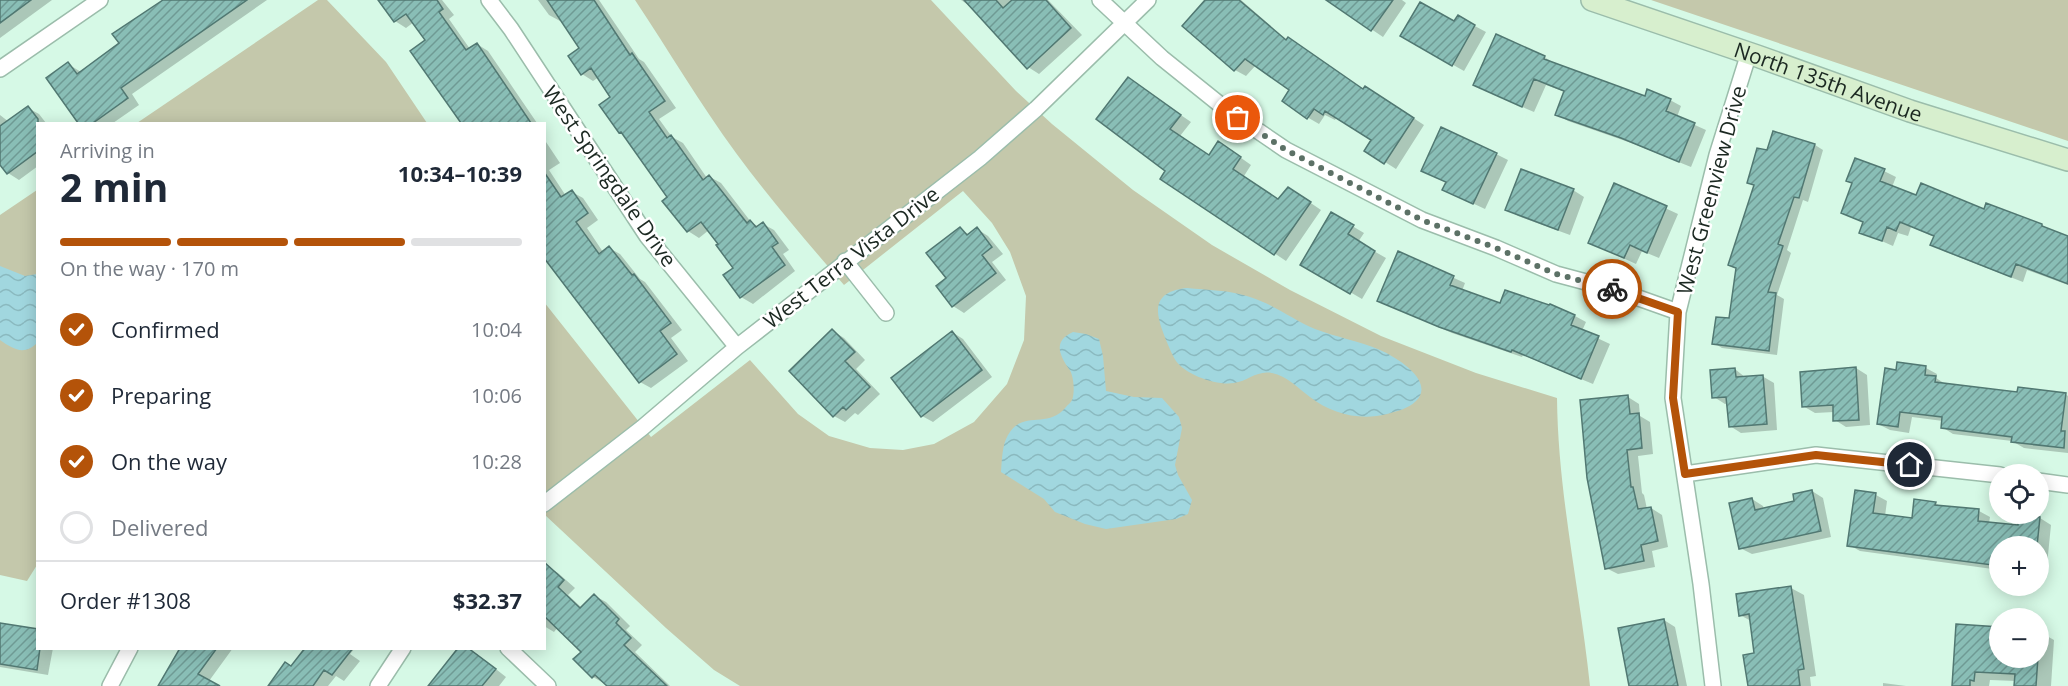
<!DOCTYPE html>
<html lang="en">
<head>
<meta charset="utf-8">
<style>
  body { margin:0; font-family:"Open Sans",sans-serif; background:#f6f6f7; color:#1f2937; height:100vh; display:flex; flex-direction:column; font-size:22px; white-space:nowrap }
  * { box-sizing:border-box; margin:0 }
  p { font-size:20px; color:#747a83 }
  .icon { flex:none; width:33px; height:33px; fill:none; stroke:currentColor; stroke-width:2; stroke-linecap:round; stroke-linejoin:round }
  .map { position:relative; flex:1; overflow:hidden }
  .drawer { position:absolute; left:36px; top:122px; width:510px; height:528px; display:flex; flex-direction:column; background:#fff; border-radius:0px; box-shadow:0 3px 15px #0003 }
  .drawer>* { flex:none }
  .tools { position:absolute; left:1989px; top:464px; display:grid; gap:12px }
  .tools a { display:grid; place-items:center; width:60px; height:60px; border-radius:50%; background:#fff; box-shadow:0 3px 15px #0003; font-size:30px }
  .pin { position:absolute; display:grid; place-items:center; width:51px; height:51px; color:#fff; margin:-26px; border:3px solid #fff; border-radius:50%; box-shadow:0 2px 6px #0007 }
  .courier { position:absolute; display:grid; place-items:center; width:60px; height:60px; margin:-30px; border:4px solid #b45309; border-radius:50%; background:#fff; color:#222; box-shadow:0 2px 8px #0007 }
  .headline em { font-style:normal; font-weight:700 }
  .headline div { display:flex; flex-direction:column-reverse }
  .headline { display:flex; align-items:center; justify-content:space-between; height:102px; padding:0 24px }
  h1 { font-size:39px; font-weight:700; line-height:45px }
  .bar { display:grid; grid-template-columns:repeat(4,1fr); gap:9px 6px; align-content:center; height:72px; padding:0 24px }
  .bar i { height:8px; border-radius:4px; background:#e0e1e3 }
  .bar .active { background:#b45309 }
  .bar p { grid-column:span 4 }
  .line { display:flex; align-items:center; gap:15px; padding:0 24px; border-top:2px solid #e0e1e3 }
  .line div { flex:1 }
  ol { padding:0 24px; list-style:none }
  li { display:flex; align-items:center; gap:18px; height:66px }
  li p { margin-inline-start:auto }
  li .icon { padding:6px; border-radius:50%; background:#b45309; color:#fff; stroke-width:4 }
  li:last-child { color:#747a83 }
  li i { width:33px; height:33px; border:3px solid #e0e1e3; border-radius:50% }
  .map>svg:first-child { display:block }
  .green { fill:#c4c8ab }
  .water { fill:url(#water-waves) }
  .shadow { fill:#0003 }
  .building { fill:url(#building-hatch); stroke:#517872; stroke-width:1.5 }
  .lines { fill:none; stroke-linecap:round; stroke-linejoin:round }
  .street-casing { stroke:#9bbdab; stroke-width:18 }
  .secondary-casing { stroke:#9bbdab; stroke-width:24 }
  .street { stroke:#fff; stroke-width:15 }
  .secondary { stroke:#d7efce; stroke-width:21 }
  .done { stroke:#5c7166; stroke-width:6; stroke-dasharray:0 10.8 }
  .route { stroke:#b45309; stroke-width:8 }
  .labels { text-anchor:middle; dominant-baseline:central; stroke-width:5; stroke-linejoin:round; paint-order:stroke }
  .street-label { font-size:21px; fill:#1b2821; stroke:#fff }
</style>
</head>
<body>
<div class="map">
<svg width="2068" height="686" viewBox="0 0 2068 686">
  <defs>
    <pattern id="water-waves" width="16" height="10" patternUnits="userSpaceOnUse" patternTransform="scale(1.5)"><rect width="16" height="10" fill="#a1d7df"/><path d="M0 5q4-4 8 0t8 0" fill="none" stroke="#8ab9bf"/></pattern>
    <pattern id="building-hatch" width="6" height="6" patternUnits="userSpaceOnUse" patternTransform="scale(1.5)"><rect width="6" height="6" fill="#89beb6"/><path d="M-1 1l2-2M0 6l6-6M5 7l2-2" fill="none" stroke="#6f9a94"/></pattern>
  </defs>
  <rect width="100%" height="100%" fill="#d6f9e6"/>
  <path class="green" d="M318,0H327L386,62L427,123H137Z
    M635,0H931L1016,91L1052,124L1133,190L1212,245L1290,290L1381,336L1476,373L1557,398C1558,495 1580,590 1590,686H740L714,670L666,628L545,515L544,302L651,437L750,360L798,414L829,436L870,448L903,450L934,444L974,422L1007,384L1024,340L1026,296L1010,252L992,223L963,191L844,285C807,242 770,199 736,153C700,104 669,51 635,0Z
    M1651,0H2068V141Z
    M37,190V565L27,581L0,575V215Z"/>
  <path class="water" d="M0,266L25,276L37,274V343C24,356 13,349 0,340Z
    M1187,288C1207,290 1230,290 1250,297C1273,304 1293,320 1315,329C1336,337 1359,341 1380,350C1396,357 1436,381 1416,401C1408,409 1397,411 1387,414C1360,421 1332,414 1310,397C1298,388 1287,376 1272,373C1257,370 1248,381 1234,383C1217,386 1186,375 1176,361C1171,353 1161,329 1159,319C1154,297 1168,290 1187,288Z
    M1073,332L1086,334L1099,339L1103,356L1106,391L1134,397L1162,398L1179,417L1182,428L1175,465L1178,475L1192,500L1188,514L1176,519L1106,529L1085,524L1055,512L1044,499L1001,472C1002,460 1002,445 1008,435C1023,409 1047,430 1066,407C1067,405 1071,403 1072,400C1075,393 1074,375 1069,369C1059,354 1053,341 1073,332Z"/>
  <path class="shadow" d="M0,0H52L0,38Z
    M164,0H267L132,94L139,105L113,123H80L68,64L81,72L121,44Z
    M389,0H442L454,15L449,19L470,49L477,44L488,51L537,123H462L427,41L414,22L406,28L395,21Z
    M538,0H599L639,59L644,62L676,108L659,119L672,137L683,143L707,178L710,177L721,183L751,222L759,227L763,224L774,230L789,250L783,254L795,271L753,304L741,297L725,275L735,268L720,244L709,230L699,238L688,231L669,197L626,135L620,132L613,97L599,77L593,81L582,74L581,48L562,20L560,21L549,15Z
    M961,0H1048L1082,35L1039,74L1028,67L974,9Z
    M1207,0H1241L1287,40L1364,90L1377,94L1424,125L1396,169L1385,162L1373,140L1337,116L1335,120L1325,115L1319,124L1307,117L1292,90L1256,65L1246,76L1235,70L1185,26Z
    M1328,0H1402L1406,3L1383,37Z
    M1458,17L1486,32L1464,71L1402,36L1454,23Z
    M1544,57L1556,64L1645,97L1670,100L1681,106L1677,117L1706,130L1691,167L1634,144L1568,121L1557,114L1565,92L1546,85L1534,112L1486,91Z
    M1128,79L1191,122L1180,136L1210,156L1230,150L1251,165L1244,176L1280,201L1299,195L1321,210L1286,261L1162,178L1167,170Z
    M28,108L39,114L46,123H38V166L19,180L8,173L0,163V115L9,122Z
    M544,139L560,163L549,170L566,196L572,192L583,198L598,220L587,228L603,252L609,248L620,254L640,279L645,282L682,330L671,338L688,361L651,388L640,382L544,253Z
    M1815,145L1823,150L1808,202L1803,200L1787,250L1791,253L1777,295L1784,299L1777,355L1722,348L1714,343L1731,320L1738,269L1730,264L1755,186L1748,182L1768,152Z
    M1496,154L1508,160L1485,209L1455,195L1447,183L1434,177Z
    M1856,160L1884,171L1896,177L1892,187L1917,197L1985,211L2068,237V285L2027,270L2023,282L1943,251L1932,244L1935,237L1911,227L1908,236L1898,233L1893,246L1861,232L1864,223L1843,213L1854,184Z
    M1615,185L1678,214L1659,258L1642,251L1636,264L1590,243Z
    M1573,190L1584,197L1570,235L1518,216L1507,209Z
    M1332,214L1364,233L1358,242L1386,258L1362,299L1302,264Z
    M960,229L970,235L977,229L988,236L1003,254L992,262L1006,280L964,313L953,306Z
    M1399,253L1465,283L1462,291L1501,305L1575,316L1586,322L1582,331L1610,344L1593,384L1523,355L1522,357L1452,333L1390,306Z
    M833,331L844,338L865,360L856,369L880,394L858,415L855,413L845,422L834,416Z
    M952,332L963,339L992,377L933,422L922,416Z
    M1898,364L1926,368L1937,374L1936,378L1947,385L2018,394H2065L2068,396V453L2024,448L2012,441L1953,434L1942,427L1943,421L1912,417L1909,433L1890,430L1878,424Z
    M1856,368L1867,375L1870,425L1846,427L1835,420L1834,412L1815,413L1803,406L1802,373Z
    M1735,369L1746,378L1762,376L1774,383L1777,430L1741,433L1730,426L1728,403L1725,404L1714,397Z
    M1628,397L1639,404L1640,416L1650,422L1653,454L1638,456L1642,493L1644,495L1647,509L1651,508L1662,515L1668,547L1652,551L1655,567L1618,574L1606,568Z
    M1812,491L1823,498L1831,537L1752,554L1740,548L1752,499L1763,506L1764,509L1796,502Z
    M1876,495L1887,501L1885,516L1913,520L1935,503L1942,507L1979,511L1990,517L1989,523L2019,526L2040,518L2051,525L2046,575L2038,574V546H2000V570L1860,551L1849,545Z
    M547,566L558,573L575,588L568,595L582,608L595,596L606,602L630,626L626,630L642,645L635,652L670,686H609L593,677L583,652L558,627L554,632L544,626V569Z
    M1791,588L1804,595L1816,676L1810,677L1811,686H1748L1745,656L1756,654L1751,621L1740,615Z
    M1664,620L1675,627L1687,686H1631Z
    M0,624L38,648H53L48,675L0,667Z
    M2038,631L2054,640L2051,686H2018L2016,681L1990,680L1989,686H1967L1954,678L2000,657H2038Z
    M182,648H233L209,681L217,686H160Z
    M307,648H355L350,654L360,661L344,681L336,676L328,686H270L292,667Z
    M460,648H467L474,652L506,677L499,686H430Z
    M1883,683L1906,686H1883Z"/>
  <path class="building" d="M0,0H31L0,23Z
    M163,0H247L121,88L128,98L93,123H78L46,78L68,62L77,74L119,43L112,34Z
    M378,0H437L443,9L439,12L466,50L477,43L531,123H461L410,51L425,40L406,14L394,22Z
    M547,0H594L630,55L632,53L665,101L649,112L667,138L671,135L703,180L709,175L747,223L750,220L756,227L763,222L778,243L772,247L785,265L740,298L723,275L733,268L716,245L718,244L701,222L687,232L662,201L667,197L621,132L619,133L599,105L610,97L591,68L581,75L568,56L579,48Z
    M964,0H996L1003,8L1012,0H1046L1071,28L1027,69Z
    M1205,0H1239L1286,40L1288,37L1363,89L1365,86L1414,118L1384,164L1364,151L1371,140L1325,111L1323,115L1314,109L1307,119L1282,101L1289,90L1245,59L1234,71L1182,26Z
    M1326,0H1393L1371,31Z
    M1420,2L1454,21L1458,15L1475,25L1452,66L1400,36Z
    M1496,34L1545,56L1544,59L1645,96L1647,89L1671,99L1666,111L1695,123L1679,162L1621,138L1555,115L1564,91L1534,79L1522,107L1473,85Z
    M1128,77L1181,115L1170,129L1209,155L1218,141L1241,157L1233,169L1278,199L1288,187L1311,202L1274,255L1160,179L1165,171L1096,119Z
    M28,106L38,119V151L7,174L0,165V126Z
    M1441,127L1497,153L1473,204L1442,190L1446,182L1421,171Z
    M1773,131L1815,144L1799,198L1794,197L1778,244L1783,246L1768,292L1776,293L1769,351L1712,344L1716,317L1729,318L1736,268L1728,265L1754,185L1747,183L1757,148L1767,150Z
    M1855,158L1885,169L1880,181L1916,195L1921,183L1984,209L1986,203L2042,224V226L2068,236V284L2016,264L2011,277L1930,245L1934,236L1900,222L1896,231L1887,227L1882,241L1859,233L1863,222L1841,213L1852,183L1846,181Z
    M1521,169L1574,189L1558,230L1505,210Z
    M544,172L561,197L572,190L588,213L576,222L599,254L609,246L632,275L634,274L671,323L660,331L677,354L639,383L544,258Z
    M1614,183L1667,206L1647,253L1630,245L1624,258L1588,243Z
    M1331,212L1354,225L1348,234L1375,251L1350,294L1300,265Z
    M960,227L967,235L977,227L992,247L982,255L996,273L952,307L936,286L946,278L926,253Z
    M1398,251L1454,276L1450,285L1500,303L1505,290L1549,305L1550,304L1575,315L1571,325L1599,336L1581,379L1512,350L1511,352L1439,327L1377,301Z
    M832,329L855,352L845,361L870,387L846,410L843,407L833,417L789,371Z
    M952,331L982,370L921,417L891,378Z
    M1897,362L1926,366L1925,375L1936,376L1935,382L2017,392L2018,387L2066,393L2061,431H2065L2064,448L2011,442L2012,437L1941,428L1942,417L1900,412L1898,427L1877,424L1885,368L1896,370Z
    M1856,367L1859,420L1833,421V405L1802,407L1800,372Z
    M1735,368L1736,377L1763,375L1767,424L1729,427L1726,397L1712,398L1710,370Z
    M1628,395L1630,414L1639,413L1642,448L1627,450L1631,487H1633L1638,509L1651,507L1658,541L1641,545L1644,561L1605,569L1587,478L1580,400Z
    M1812,490L1821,531L1739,549L1729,503L1752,498L1755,510L1794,501L1793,494Z
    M1855,490L1876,493L1873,513L1912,518L1914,499L1936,502L1935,505L1979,509L1978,521L2018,525L2019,515L2040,517L2037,546H2000V566L1847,546Z
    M544,562L564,580L558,587L580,608L594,594L619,619L616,623L631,638L624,645L667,686H607L595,675L592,678L573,659L581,652L544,616Z
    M1791,586L1804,669L1798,670L1800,686H1748L1743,655L1754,653L1749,614L1739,616L1736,594Z
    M1664,619L1678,686H1629L1618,628Z
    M0,623L38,629V648H40L37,670L0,664Z
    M1956,624L2000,627V657H2038L2036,686H2014L2015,674L1975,672L1974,681L1970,680V686H1952Z
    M180,648H217L198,674L220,686H158Z
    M305,648H353L332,675L324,670L313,686H268L285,662L291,666Z
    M458,648H468L496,669L482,686H428Z"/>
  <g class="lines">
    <g class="street-casing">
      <path id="street" d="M489,0L511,29L647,236L737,347
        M1100,0L1162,58L1223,107L1286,150L1422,220L1496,248L1556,274L1616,290L1678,312
        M0,69L100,0
        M845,261L886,313
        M1685,474L1816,455L2000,475
        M2038,481L2068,485
        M544,504L642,428L737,347L980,158L1036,109L1148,0
        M508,648L548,686
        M110,686L130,648
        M378,686L403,648
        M1713,686L1701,584L1673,398L1678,312L1717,155L1749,53"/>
    </g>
    <g class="secondary-casing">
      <g id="secondary">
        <path id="s1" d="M1592,0L1757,56L1910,111L2068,160"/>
      </g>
    </g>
    <use href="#street" class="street"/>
    <use href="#secondary" class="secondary"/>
  </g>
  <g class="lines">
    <path class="done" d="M1238,118L1286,150L1422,220L1496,248L1556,274L1612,289"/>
    <path class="route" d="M1612,289L1678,312L1673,398L1685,474L1816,455L1910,465"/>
  </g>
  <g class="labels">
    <g class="street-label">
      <text stroke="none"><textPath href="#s1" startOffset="250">North 135th Avenue</textPath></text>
      <text transform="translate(610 176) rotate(55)">West Springdale Drive</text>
      <text transform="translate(1711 190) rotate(-75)">West Greenview Drive</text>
      <text transform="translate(851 257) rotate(-38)">West Terra Vista Drive</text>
    </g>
  </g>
</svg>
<div class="tools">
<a><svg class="icon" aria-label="locate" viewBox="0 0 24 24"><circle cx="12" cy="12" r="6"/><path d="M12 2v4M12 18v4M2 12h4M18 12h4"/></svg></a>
<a>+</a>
<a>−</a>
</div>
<div class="pin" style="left:1238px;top:118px;background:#ea580c"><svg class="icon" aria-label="bag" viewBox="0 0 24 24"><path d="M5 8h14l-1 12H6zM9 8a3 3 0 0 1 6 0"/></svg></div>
<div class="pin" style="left:1910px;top:465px;background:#1f2937"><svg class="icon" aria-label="home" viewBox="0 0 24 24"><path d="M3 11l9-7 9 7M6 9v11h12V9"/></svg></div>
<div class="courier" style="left:1612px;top:289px"><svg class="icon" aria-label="bike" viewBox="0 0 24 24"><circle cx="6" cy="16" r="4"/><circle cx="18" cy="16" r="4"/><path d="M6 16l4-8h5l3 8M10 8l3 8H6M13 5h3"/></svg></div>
<section class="drawer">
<div class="headline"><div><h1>2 min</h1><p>Arriving in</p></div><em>10:34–10:39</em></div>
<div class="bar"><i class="active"></i><i class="active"></i><i class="active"></i><i></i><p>On the way · 170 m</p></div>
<ol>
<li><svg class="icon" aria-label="check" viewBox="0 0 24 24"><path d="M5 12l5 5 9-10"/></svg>Confirmed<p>10:04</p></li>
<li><svg class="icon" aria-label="check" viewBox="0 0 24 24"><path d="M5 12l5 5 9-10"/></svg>Preparing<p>10:06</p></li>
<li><svg class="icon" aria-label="check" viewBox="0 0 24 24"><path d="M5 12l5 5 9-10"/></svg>On the way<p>10:28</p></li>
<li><i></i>Delivered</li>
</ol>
<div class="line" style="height:78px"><div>Order #1308</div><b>$32.37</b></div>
</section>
</div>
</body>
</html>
